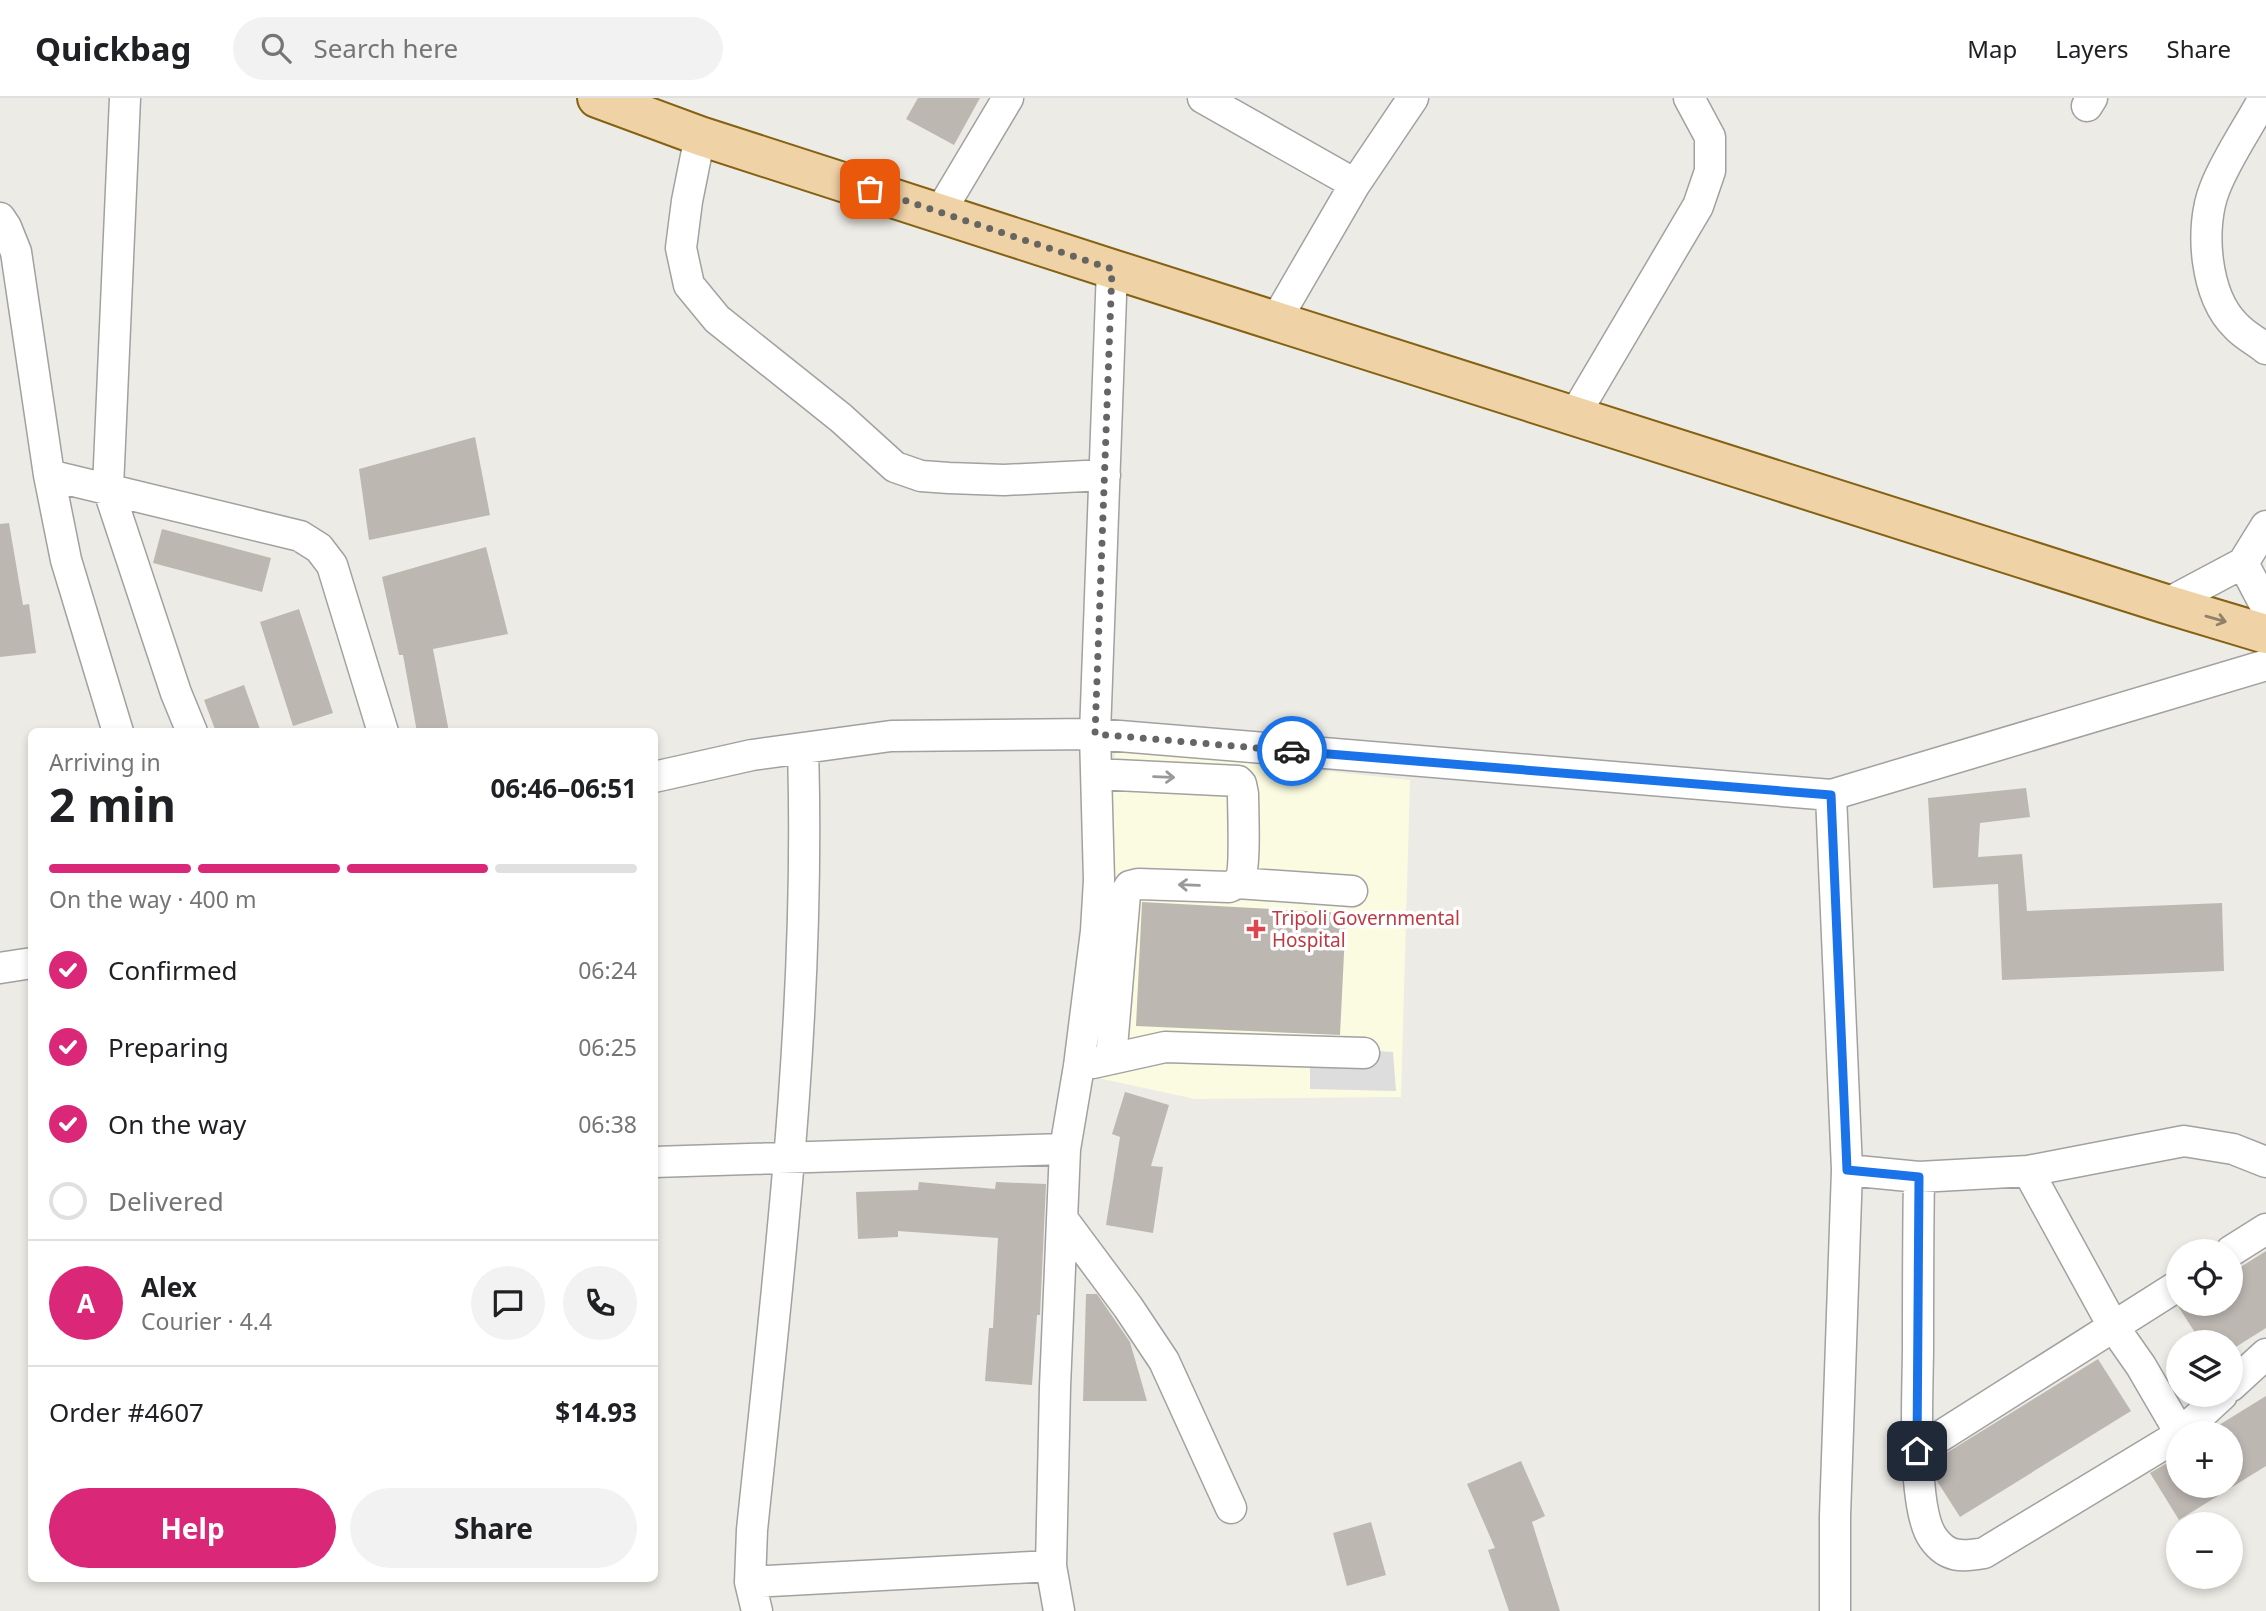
<!DOCTYPE html>
<html lang="en">
<head>
<meta charset="utf-8">
<style>
  body { margin:0; font-family:"Noto Sans",sans-serif; background:#f2f2f2; color:#202124; height:100vh; display:flex; flex-direction:column; font-size:26px; white-space:nowrap }
  * { box-sizing:border-box; margin:0 }
  p { font-size:23px; color:#757577 }
  .icon { flex:none; width:38px; height:38px; fill:none; stroke:currentColor; stroke-width:2; stroke-linecap:round; stroke-linejoin:round }
  .map { position:relative; flex:1; overflow:hidden }
  .drawer { position:absolute; left:28px; top:630px; width:630px; height:854px; display:flex; flex-direction:column; background:#fff; border-radius:10px; box-shadow:0 4px 10px #0003 }
  .drawer>* { flex:none }
  .fabs { position:absolute; left:2166px; top:1141px; display:grid; gap:14px }
  .fabs a { display:grid; place-items:center; width:77px; height:77px; border-radius:50%; background:#fff; box-shadow:0 4px 10px #0003; font-size:35px }
  .pin { position:absolute; display:grid; place-items:center; width:60px; height:60px; color:#fff; margin:-30px; border-radius:14px; box-shadow:0 4px 10px #0006 }
  .courier { position:absolute; display:grid; place-items:center; width:70px; height:70px; margin:-35px; border:5px solid #1a73e8; border-radius:50%; background:#fff; color:#222; box-shadow:0 2px 9px #0007 }
  .headline em { font-style:normal; font-weight:700 }
  .headline div { display:flex; flex-direction:column-reverse }
  .headline { display:flex; align-items:center; justify-content:space-between; height:119px; padding:0 21px }
  h1 { font-size:46px; font-weight:700; line-height:52px }
  .bar { display:grid; grid-template-columns:repeat(4,1fr); gap:10px 7px; align-content:center; height:84px; padding:0 21px }
  .bar i { height:9px; border-radius:5px; background:#e0e0e0 }
  .bar .selected { background:#db2777 }
  .bar p { grid-column:span 4 }
  .line { display:flex; align-items:center; gap:18px; padding:0 21px; border-top:2px solid #e0e0e0 }
  .line div { flex:1 }
  .round { display:grid; place-items:center; flex:none; width:74px; height:74px; border-radius:37px; background:#f2f2f2 }
  ol { padding:0 21px; list-style:none }
  li { display:flex; align-items:center; gap:21px; height:77px }
  li p { margin-inline-start:auto }
  li .icon { padding:7px; border-radius:50%; background:#db2777; color:#fff; stroke-width:4 }
  li:last-child { color:#757577 }
  li i { width:38px; height:38px; border:4px solid #e0e0e0; border-radius:50% }
  .cta { display:flex; gap:14px; margin-top:auto; padding:14px 21px }
  .cta a { flex:1; height:80px; border-radius:42px; background:#db2777; color:#fff; font-size:28px; font-weight:700; line-height:80px; text-align:center }
  .cta a+a { background:#f2f2f2; color:#202124 }
  header { display:flex; align-items:center; gap:42px; box-sizing:border-box; height:98px; padding:0 35px; background:#fff; border-bottom:2px solid #e0e0e0 }
  header strong { font-size:33px }
  nav { display:flex; gap:38px; margin-inline-start:auto; font-size:24px }
  .search { width:490px; height:63px; background:#f2f2f2; display:flex; align-items:center; gap:18px; box-sizing:border-box; padding:0 24px; border-radius:38px; color:#757577; font-size:26px }
  .map>svg:first-child { display:block }
  .education { fill:#fafbe0 }
  .parking { fill:#ddd }
  .building { fill:#bdb7b2 }
  .lines { fill:none; stroke-linecap:round; stroke-linejoin:round }
  .minor-casing { stroke:#a1a1a1; stroke-width:33 }
  .major-casing { stroke:#846212; stroke-width:42 }
  .minor { stroke:#fff; stroke-width:30 }
  .major { stroke:#f0d2a7; stroke-width:38 }
  .oneway { stroke:#918169 }
  .oneway2 { stroke:#999 }
  .done { stroke:#666563; stroke-width:7; stroke-dasharray:0 12.6 }
  .route { stroke:#1a73e8; stroke-width:9 }
  .health-dot { fill:#e0444e; stroke:#fff; stroke-width:2.5 }
  .labels { text-anchor:middle; dominant-baseline:central; stroke-width:7; stroke-linejoin:round; paint-order:stroke }
  .health-label { font-size:19px; fill:#be3a42; stroke:#fff; text-anchor:start }
</style>
</head>
<body>
<header>
<strong>Quickbag</strong>
<div class="search"><svg class="icon" aria-label="search" viewBox="0 0 24 24"><circle cx="10" cy="10" r="6"/><path d="M15 15l6 6"/></svg>Search here</div>
<nav><a>Map</a><a>Layers</a><a>Share</a></nav>
</header>
<div class="map">
<svg width="2266" height="1513" viewBox="0 0 2266 1513">
  <rect width="100%" height="100%" fill="#edebe5"/>
  <path class="education" d="M1115,651L1410,682L1401,999L1195,1001L1098,980Z"/>
  <path class="parking" d="M1310,949L1393,954L1396,993L1310,991Z"/>
  <path class="building" d="M918,0H980L954,47L906,21Z
    M475,339L490,417L369,442L359,371Z
    M9,425L23,507L29,506L36,555L0,559V426Z
    M162,431L271,460L262,494L153,465Z
    M486,449L508,536L433,551L449,634H417L403,557H399L382,479Z
    M299,511L333,615L293,628L260,524Z
    M244,587L261,634H216L204,602Z
    M2026,690L2030,719L1980,725L1978,759L2022,756L2027,813L2222,805L2224,873L2002,882L1998,786L1933,790L1928,700Z
    M1142,804L1346,815L1340,937L1136,928Z
    M1125,994L1169,1007L1151,1068L1163,1069L1153,1135L1106,1127L1120,1039L1112,1036Z
    M919,1084L995,1091L996,1084L1046,1086L1040,1217H1037L1032,1287L985,1283L989,1230H993L998,1140L898,1133V1139L858,1141L856,1094L918,1092Z
    M2266,1153V1230L2231,1252V1244H2201L2178,1208L2182,1206H2231V1175Z
    M1086,1196H1097L1130,1244L1147,1303H1083Z
    M2098,1261L2131,1313L1960,1419L1937,1383L1935,1362Z
    M2266,1298V1368L2179,1422L2150,1375L2179,1358V1388H2231V1335H2206Z
    M1521,1363L1545,1418L1532,1424L1560,1513H1509L1488,1452L1495,1450L1467,1386Z
    M1371,1424L1386,1477L1347,1488L1333,1435Z"/>
  <g class="lines">
    <g class="minor-casing">
      <path id="minor" d="M125,0L108,390L176,595L192,634
        M1203,0L1355,86
        M2264,0C2249,28 2226,61 2215,90C2199,129 2205,198 2236,228C2244,237 2256,243 2266,251
        M2087,8L2092,0
        M700,38L687,103L681,150L689,187L717,221L841,320L895,369L921,378L949,380L1004,382L1105,377
        M940,114L1008,0
        M0,120L6,129L16,154L49,377L66,462L118,634
        M1276,222L1355,86L1413,0
        M1574,318L1698,108L1710,73V39L1689,0
        M49,377L300,438L319,450L332,467L383,634
        M2243,465L2266,509
        M2166,506L2243,465L2266,428
        M1096,676L1238,683L1241,686L1243,696C1243,711 1246,773 1239,783C1237,786 1233,787 1229,789L1138,786L1130,788L1125,796L1111,961
        M654,679L752,657L891,638L1095,636L1831,697L2266,567
        M1831,697L1847,1072L1835,1418V1513
        M1237,785L1352,793
        M0,870L32,865
        M1093,965L1165,949L1364,955
        M654,1064L1065,1051
        M1847,1072L1919,1079L2028,1073L2184,1043L2233,1051L2266,1064
        M2028,1073L2113,1228L2141,1268L2180,1335
        M1919,1079C1918,1136 1918,1193 1918,1250C1918,1290 1911,1410 1933,1440C1947,1460 1962,1459 1984,1455L2179,1337
        M1064,1123L1128,1209L1164,1263L1231,1410
        M2231,1153L2266,1131
        M2231,1288L2266,1256
        M2181,1335L2222,1297
        M1917,1353L2179,1187
        M750,1484L1051,1468
        M757,1513L750,1484L752,1432C779,1173 811,912 803,651
        M1059,1513L1051,1468L1055,1289L1065,1051L1079,968L1096,833L1099,782L1095,636L1112,171"/>
    </g>
    <g class="major-casing">
      <path id="major" d="M597,0L700,38L1112,171L2166,506L2266,536"/>
    </g>
    <use href="#minor" class="minor"/>
    <use href="#major" class="major"/>
  </g>
  <defs><path id="oneway-shaft" d="M-6 0H5M1.5-3L5.5 0L1.5 3" fill="none" stroke-width="1.6" stroke-linecap="round" stroke-linejoin="round" transform="scale(1.75)"/></defs>
  <use class="oneway" href="#oneway-shaft" transform="translate(2216 521) rotate(16)"/>
  <g class="oneway2">
    <use href="#oneway-shaft" transform="translate(1164 679) rotate(2)"/>
    <use href="#oneway-shaft" transform="translate(1189 787) rotate(-178)"/>
  </g>
  <g class="lines">
    <path class="done" d="M870,91L1112,171L1095,636L1292,653"/>
    <path class="route" d="M1292,653L1831,697L1847,1072L1919,1079L1917,1353"/>
  </g>
  <path class="health-dot" d="M1252.5 820.5h7v7h7v7h-7v7h-7v-7h-7v-7h7z"/>
  <g class="labels">
    <g class="health-label">
      <text x="1272" y="820">Tripoli Governmental<tspan x="1272" dy="22">Hospital</tspan></text>
    </g>
  </g>
</svg>
<div class="fabs">
<a><svg class="icon" aria-label="locate" viewBox="0 0 24 24"><circle cx="12" cy="12" r="6"/><path d="M12 2v4M12 18v4M2 12h4M18 12h4"/></svg></a>
<a><svg class="icon" aria-label="layers" viewBox="0 0 24 24"><path d="M12 4l9 5-9 5-9-5zM3 14l9 5 9-5"/></svg></a>
<a>+</a>
<a>−</a>
</div>
<div class="pin" style="left:870px;top:91px;background:#ea580c"><svg class="icon" aria-label="bag" viewBox="0 0 24 24"><path d="M5 8h14l-1 12H6zM9 8a3 3 0 0 1 6 0"/></svg></div>
<div class="pin" style="left:1917px;top:1353px;background:#1f2937"><svg class="icon" aria-label="home" viewBox="0 0 24 24"><path d="M3 11l9-7 9 7M6 9v11h12V9"/></svg></div>
<div class="courier" style="left:1292px;top:653px"><svg class="icon" aria-label="car" viewBox="0 0 24 24"><path d="M5 17H2v-5l4-1 3-4h7l3 4 3 1v5h-3M9 17h6M6 11h13"/><circle cx="7" cy="17" r="2"/><circle cx="17" cy="17" r="2"/></svg></div>
<section class="drawer">
<div class="headline"><div><h1>2 min</h1><p>Arriving in</p></div><em>06:46–06:51</em></div>
<div class="bar"><i class="selected"></i><i class="selected"></i><i class="selected"></i><i></i><p>On the way · 400 m</p></div>
<ol>
<li><svg class="icon" aria-label="check" viewBox="0 0 24 24"><path d="M5 12l5 5 9-10"/></svg>Confirmed<p>06:24</p></li>
<li><svg class="icon" aria-label="check" viewBox="0 0 24 24"><path d="M5 12l5 5 9-10"/></svg>Preparing<p>06:25</p></li>
<li><svg class="icon" aria-label="check" viewBox="0 0 24 24"><path d="M5 12l5 5 9-10"/></svg>On the way<p>06:38</p></li>
<li><i></i>Delivered</li>
</ol>
<div class="line" style="height:126px"><b class="round" style="background:#db2777;color:#fff">A</b><div><b>Alex</b><p>Courier · 4.4</p></div><a class="round"><svg class="icon" aria-label="chat" viewBox="0 0 24 24"><path d="M4 5h16v11H9l-5 4z"/></svg></a><a class="round"><svg class="icon" aria-label="phone" viewBox="0 0 24 24"><path d="M5 4h4l2 5-3 2q2 4 5 5l2-3 5 2v4C11 20 4 13 5 4z"/></svg></a></div>
<div class="line" style="height:91px"><div>Order #4607</div><b>$14.93</b></div>
<div class="cta"><a>Help</a><a>Share</a></div>
</section>
</div>
</body>
</html>
